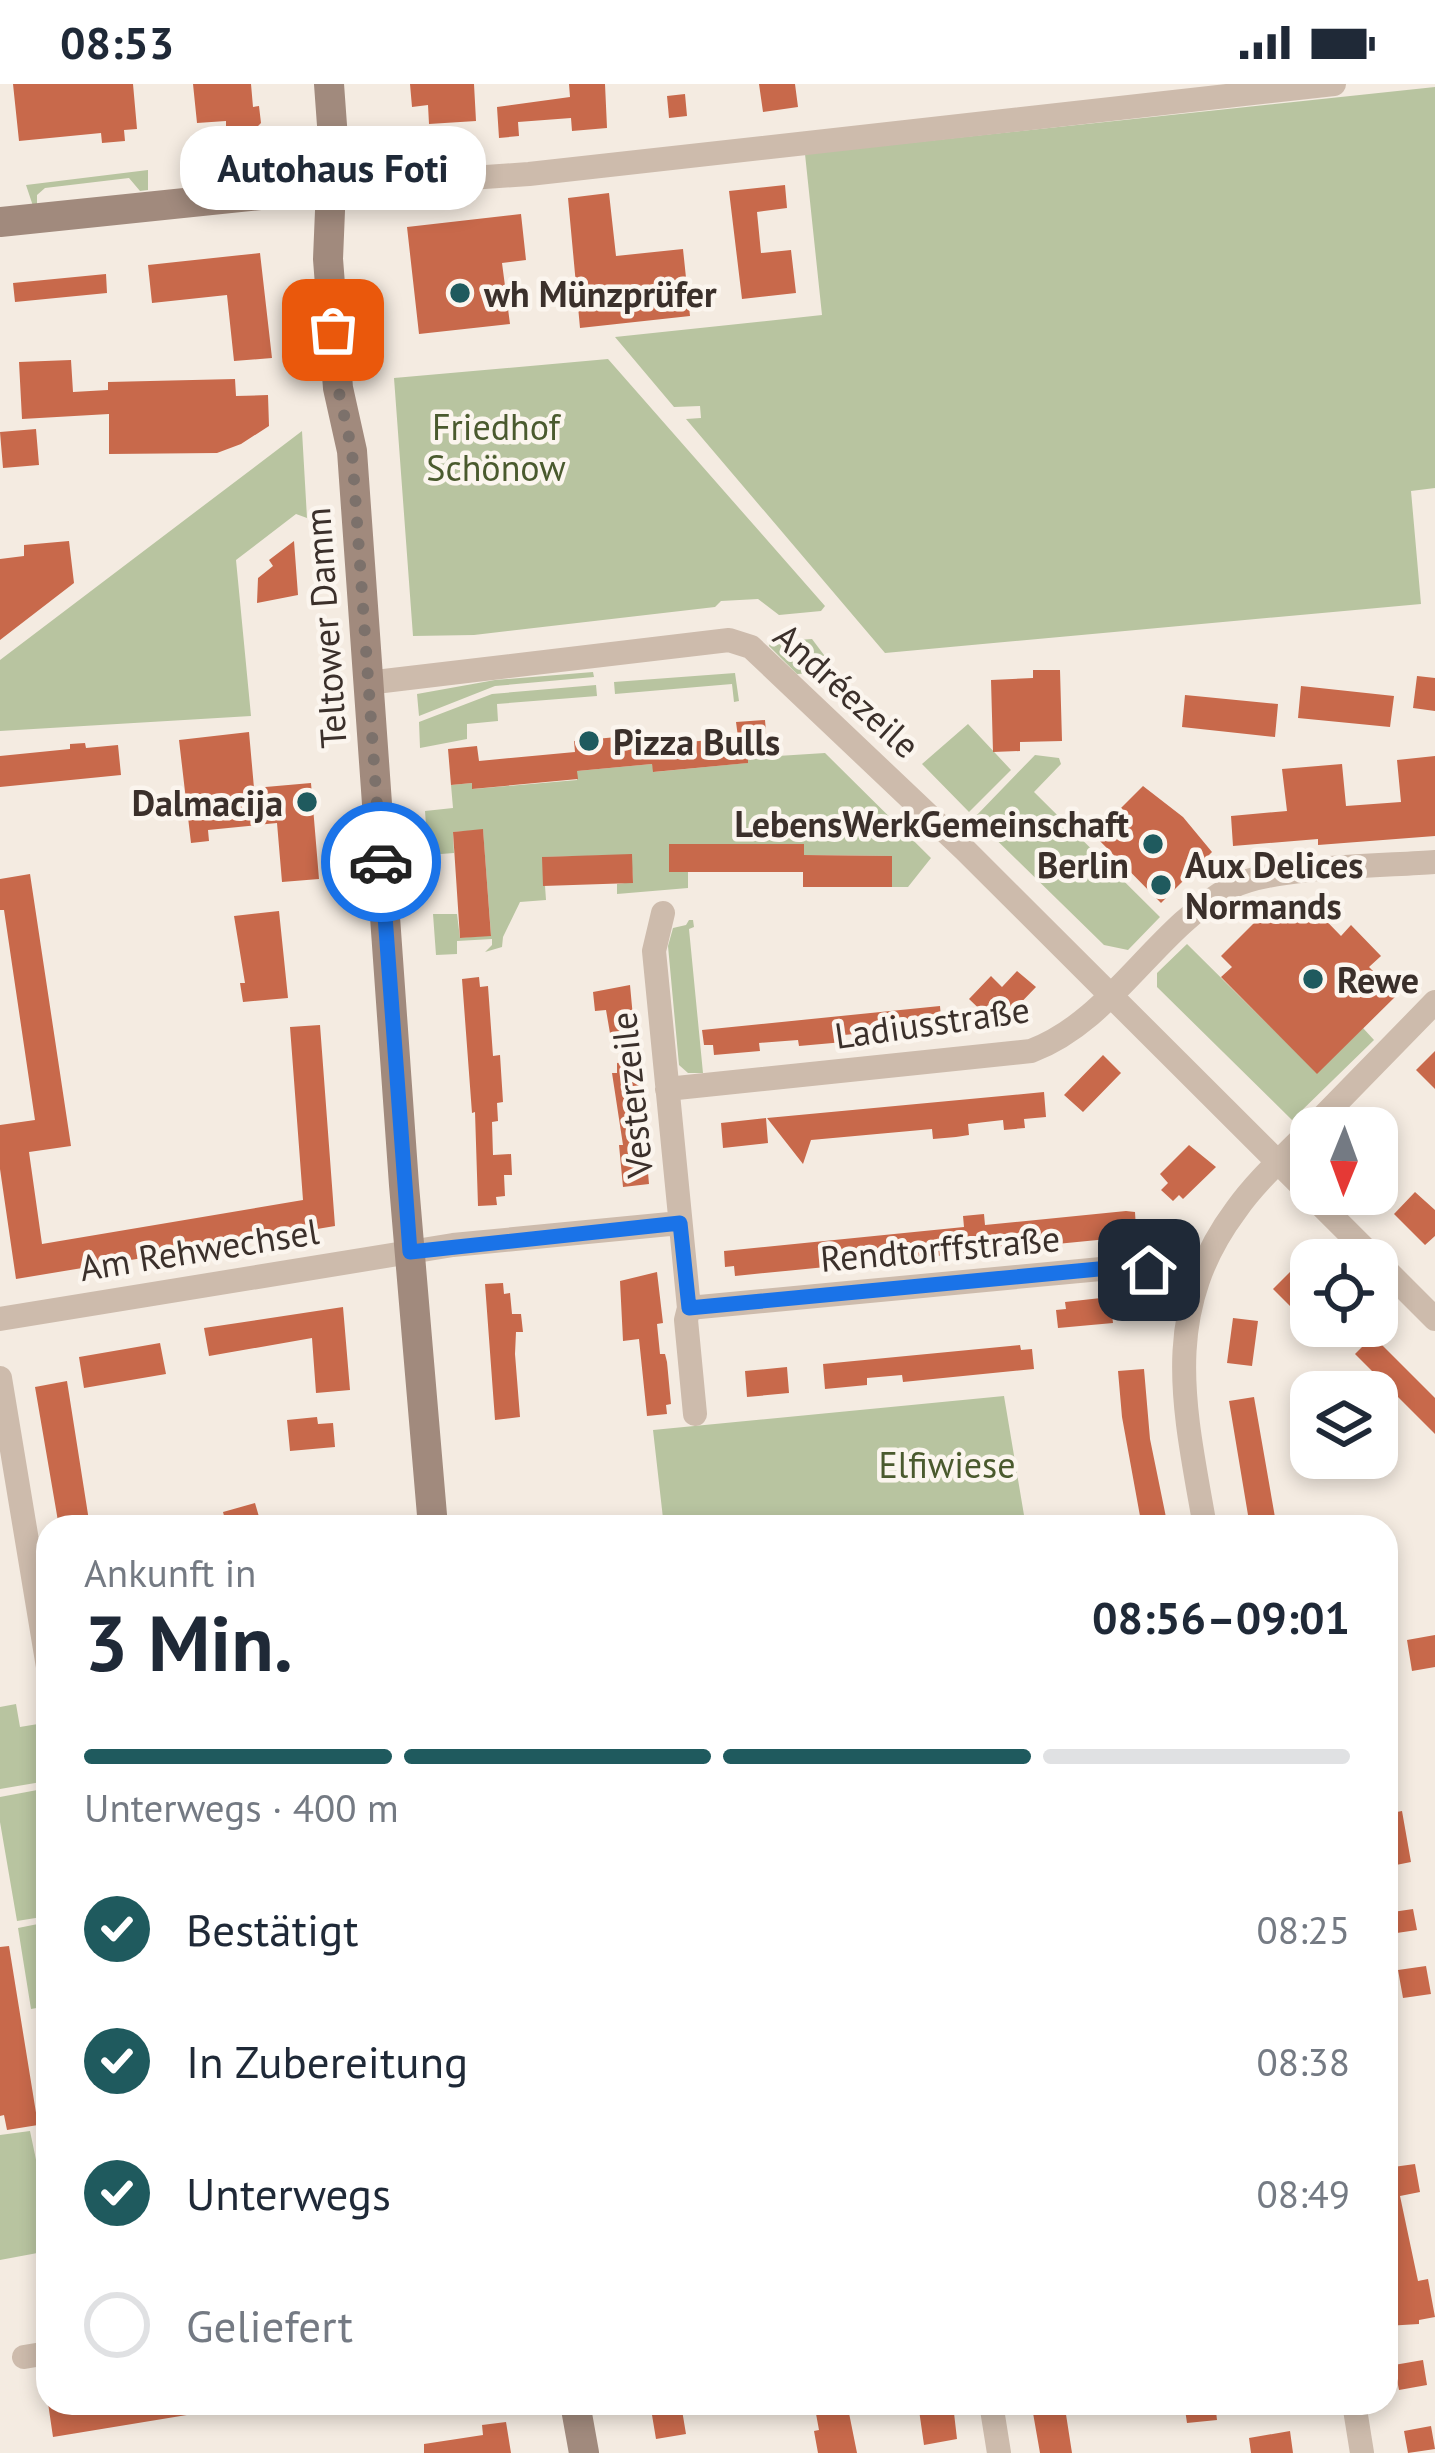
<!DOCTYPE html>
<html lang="de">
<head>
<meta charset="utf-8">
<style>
  body { margin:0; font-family:"PT Sans",sans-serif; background:#f2f2f3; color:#1f2937; height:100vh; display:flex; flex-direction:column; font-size:45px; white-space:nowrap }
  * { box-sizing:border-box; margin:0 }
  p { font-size:39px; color:#747a83 }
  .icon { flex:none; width:66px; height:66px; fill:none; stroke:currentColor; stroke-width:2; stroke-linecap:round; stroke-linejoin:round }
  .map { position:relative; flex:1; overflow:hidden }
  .drawer { position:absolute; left:36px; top:1431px; width:1362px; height:900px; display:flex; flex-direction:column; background:#fff; border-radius:36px; box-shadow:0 6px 18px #0003 }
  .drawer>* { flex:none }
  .needle { width:78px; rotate:181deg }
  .tools { position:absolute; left:1290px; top:1023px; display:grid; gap:24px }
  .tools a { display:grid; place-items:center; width:108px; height:108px; border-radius:24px; background:#fff; box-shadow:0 6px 18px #0003; font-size:60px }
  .pin { position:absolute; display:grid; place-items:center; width:102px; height:102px; color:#fff; margin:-51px; border-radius:24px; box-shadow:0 6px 18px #0006 }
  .courier { position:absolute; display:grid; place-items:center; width:120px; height:120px; margin:-60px; border:9px solid #1a73e8; border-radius:50%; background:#fff; color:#222; box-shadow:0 3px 15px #0007 }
  .bubble { position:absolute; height:84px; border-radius:36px; background:#fff; box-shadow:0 6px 18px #0003; font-size:39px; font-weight:800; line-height:84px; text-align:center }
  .overview em { font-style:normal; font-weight:800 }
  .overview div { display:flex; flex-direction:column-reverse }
  .overview { display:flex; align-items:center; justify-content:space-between; height:204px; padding:0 48px }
  h1 { font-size:78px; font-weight:800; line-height:90px }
  .bar { display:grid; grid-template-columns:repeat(4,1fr); gap:18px 12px; align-content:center; height:144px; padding:0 48px }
  .bar i { height:15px; border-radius:9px; background:#e0e1e3 }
  .bar .current { background:#1f5a5e }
  .bar p { grid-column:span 4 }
  ol { padding:0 48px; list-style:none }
  li { display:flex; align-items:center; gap:36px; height:132px }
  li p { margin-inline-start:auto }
  li .icon { padding:12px; border-radius:50%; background:#1f5a5e; color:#fff; stroke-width:4 }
  li:last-child { color:#747a83 }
  li i { width:66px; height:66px; border:6px solid #e0e1e3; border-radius:50% }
  .status { display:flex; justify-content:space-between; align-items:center; height:84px; padding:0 60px; background:#fff; direction:ltr }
  .status svg { height:33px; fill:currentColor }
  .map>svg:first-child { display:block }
  .green { fill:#b8c4a0 }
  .building { fill:#c8694b }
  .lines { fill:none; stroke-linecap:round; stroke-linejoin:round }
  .street { stroke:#cdbbac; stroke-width:24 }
  .secondary { stroke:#a18a7d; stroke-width:30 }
  .done { stroke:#7c716b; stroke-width:12; stroke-dasharray:0 21.6 }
  .route { stroke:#1a73e8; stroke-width:15 }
  .poi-dot { fill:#1f5a5e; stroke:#fbf5ee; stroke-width:4.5 }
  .labels { text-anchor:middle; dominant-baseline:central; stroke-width:9; stroke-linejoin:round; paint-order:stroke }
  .poi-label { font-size:36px; font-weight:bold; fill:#3b302b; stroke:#fbf5ee; text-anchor:start }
  .park-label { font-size:36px; fill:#4a5a2e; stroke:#fbf5ee }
  .street-label { font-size:36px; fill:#3b302b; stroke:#fbf5ee }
</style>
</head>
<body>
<div class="status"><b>08:53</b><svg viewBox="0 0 49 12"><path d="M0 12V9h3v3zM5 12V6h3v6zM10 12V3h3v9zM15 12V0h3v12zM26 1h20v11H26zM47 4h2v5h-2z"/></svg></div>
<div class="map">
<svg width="1435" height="2369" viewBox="0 0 1435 2369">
  <rect width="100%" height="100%" fill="#f4ebe1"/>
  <path class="green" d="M1435,3V404L1411,407L1421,520L885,569L686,335L701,334L700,322L674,323L615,253L822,231L805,70Z
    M312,55C295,72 227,79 208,67Z
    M148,86V106L140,107L129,94L45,104L37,111V121L33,122L26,101Z
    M608,275L825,522L821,527L779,531L758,515L721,517L715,523L474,551L413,552L394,294Z
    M302,347L307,434L296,430L236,476L251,632L0,647V576Z
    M812,555L824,571L823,579L815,589L797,590L769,562L770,558Z
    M593,588L594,593L495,602L419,632L417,610L495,596Z
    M735,589L739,617L734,618L732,600L615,610L614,598Z
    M596,601L597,612L497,620L498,637L467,640V655L420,664L419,638L492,610Z
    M968,640L1011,686L969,728L922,680Z
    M825,669L931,774L908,803H892V772L804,771V760H669V788H688V804L617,810V800L633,798L631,771L543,773L546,816L520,818L503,853L502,863L485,868L492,861V855L457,857V870L436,871L433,830H457L460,854L491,851L483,746L453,748L454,769L428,771L425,727L453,724L451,701L472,699L473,705L577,696V687L652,680L654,688L747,679L748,674Z
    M1035,671L1059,674L1061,680L1034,708L1160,833L1128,866L1104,861L974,734Z
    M689,836H693L694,843L689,845L703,989H688L679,981L668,862L673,844L686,841Z
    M1187,860L1317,989L1363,944L1374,956L1292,1036L1157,903V889Z
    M1004,1312L1026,1443H664L653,1346Z
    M16,1620L20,1643L38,1640L47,1697L0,1705V1623Z
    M48,1704V1832L17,1837L0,1738V1713Z
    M48,1838V1922L31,1925L18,1844Z
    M30,2047L48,2133V2167L0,2176V2051Z"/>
  <path class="building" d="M13,0H133L137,45L124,46L125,57L102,59L101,49L19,57Z
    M193,0H251L253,23L259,22L261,39L254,46L226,49V37L197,39Z
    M410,0H474L476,37L429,40L428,21L412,23Z
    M569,0H605L607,44L572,47L571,34L518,38L519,52L499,54L497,23L570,13Z
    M759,0H795L798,23L763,28Z
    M685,10L687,32L669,34L667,12Z
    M785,101L787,124L757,128L761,169L791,166L796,209L742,215L729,107Z
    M609,109L616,172L683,165L690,232L580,244L568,114Z
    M521,130L526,176L502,179L510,240L419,250L407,143Z
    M260,169L272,274L234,277L227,211L152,219L148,181Z
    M106,190L107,209L15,218L13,199Z
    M71,276L73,308L108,306V298L235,295L236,312L268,311L269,342L241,360L217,369L109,370V330L22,335L19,278Z
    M36,345L39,381L3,384L0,348Z
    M69,457L74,499L0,556V475L24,472V461Z
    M294,457L298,511L257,519L258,494L273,482L269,476Z
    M1033,586H1060L1062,657L1020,658V667L993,668L991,596L1033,594Z
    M1417,592L1435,594V627L1413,624Z
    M1301,602L1394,612L1390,643L1298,634Z
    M1185,611L1278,620L1275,653L1182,643Z
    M765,636L768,672L748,674V679L653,688L652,680L577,687L578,695L472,705V699L451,701L448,665L477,662L479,677L575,668L574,657L649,650L650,662L738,653L736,638Z
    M249,648L254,704L311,699L319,795L282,798L277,739L208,746L209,757L191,759L179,656Z
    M85,659L86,664L118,661L121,691L0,703V672L70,665V660Z
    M1435,672V752L1318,761V755L1233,762L1231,732L1287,727L1282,685L1342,680L1346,722L1401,718L1397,676Z
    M1143,702L1183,733L1212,768L1161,819L1094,751Z
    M483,745L491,852L460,854L453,748Z
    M669,760H804V771L892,772V803H803V788H669Z
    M632,770L633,799L543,802L542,773Z
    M30,790L71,1062L29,1068L42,1160L303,1116L290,943L320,941L335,1142L16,1195L0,1085V1041L35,1036L4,826H0V795Z
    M1309,819L1341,852L1351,841L1381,872L1369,883L1397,911L1317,990L1221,893L1232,883L1221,872L1270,823Z
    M279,827L288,914L243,918L240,899H245L234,832Z
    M1017,887L1036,903L1004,936L998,930L992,937L969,915L991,892L1002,903Z
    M479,893L480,903L488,902L493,972L500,971L503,1018L497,1019L498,1037L492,1038L493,1071L511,1070L512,1091H504L505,1112L496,1113L497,1121L478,1122L475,1028L472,1029L462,895Z
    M630,901L634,944L625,945L626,954L611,955L606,926L595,927L593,908Z
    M940,922L942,945L929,947V950L884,954L883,947L844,951V958L799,962L798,956L759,959L760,967L714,971L713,961H704L702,946Z
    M1435,967V1005L1416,986Z
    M1103,971L1121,989L1083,1028L1064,1011Z
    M632,977L633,987H639L649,1100L623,1103L619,1061H623L612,989H617V979Z
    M1044,1008L1046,1033L1024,1035L1025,1044L1004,1046L1003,1036L968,1040L969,1051L956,1053L933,1055L932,1045L811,1056L803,1080L767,1034Z
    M766,1034L768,1059L723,1064L721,1039Z
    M1189,1061L1216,1083L1183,1115L1179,1111L1173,1117L1161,1106L1168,1099L1160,1090Z
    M1415,1108L1435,1126V1152L1425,1161L1394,1130Z
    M1126,1127L1135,1128L1136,1145L1128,1146V1153L735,1192L734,1182L725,1183L724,1167L964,1143L963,1132L984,1130L985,1141Z
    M1311,1167V1203L1291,1223L1273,1205Z
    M657,1188L663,1239L657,1240L660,1270H665L667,1278L671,1320L666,1321L667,1330L647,1332L639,1255L623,1257L620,1197Z
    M503,1199L504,1210L510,1209L512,1230H521L523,1248H516L515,1270L520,1333L495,1336L485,1200Z
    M1110,1213L1113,1239L1058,1244L1056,1226L1066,1225L1065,1218Z
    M343,1223L350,1306L316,1309L312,1254L209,1272L204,1244Z
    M1233,1234L1258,1237L1252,1282L1227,1279Z
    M1373,1252L1435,1314V1350L1355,1270Z
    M160,1259L166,1290L84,1304L79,1273Z
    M1020,1261L1021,1266L1032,1265L1034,1285L903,1298L902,1291L867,1294V1301L825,1305L823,1280Z
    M787,1283L789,1309L747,1313L745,1287Z
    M1144,1285L1150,1355L1168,1443H1142L1122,1333L1118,1287Z
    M67,1297L90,1443H59L35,1303Z
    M1254,1313L1276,1439L1250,1443L1229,1317Z
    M317,1333L318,1340L333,1339L335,1363L290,1367L287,1336Z
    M255,1419L262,1443H227L223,1428Z
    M1435,1551V1583L1412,1587L1407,1556Z
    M1402,1727L1411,1778L1386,1783V1730Z
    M1413,1825L1417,1846L1390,1850L1386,1829Z
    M9,1862L38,2041L7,2046L4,2031L0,2032V1863Z
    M1426,1882L1431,1910L1403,1914L1398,1886Z
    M1415,2080L1420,2108L1400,2112L1418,2197L1428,2195L1435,2233L1419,2236V2240L1386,2242V2084Z
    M1423,2276L1427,2301L1399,2306L1394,2281Z
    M48,2319H204L205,2328L53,2353Z
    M814,2319H847L857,2369H818L814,2347L819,2346Z
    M918,2319H942L954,2329L957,2355L924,2361Z
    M1184,2319H1215L1217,2336L1187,2339Z
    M681,2320L686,2350L656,2355L651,2325Z
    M1065,2324L1072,2369H1040L1033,2329Z
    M506,2338L511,2369H424V2360L483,2351L482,2341Z
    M1431,2342L1435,2365L1408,2369L1404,2347Z
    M1290,2347L1293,2369H1251L1249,2354Z"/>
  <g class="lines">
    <path class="street" d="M329,104L529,90L1334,0
      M367,599L729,556L751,563L964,765L1376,1176
      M663,829L654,867L689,1224L686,1236L695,1330
      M667,1005L1031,967C1113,936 1155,844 1232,803C1273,782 1385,782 1435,778
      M1312,1044L1435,918
      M1377,1177L1435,1235
      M689,1224L1122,1183L1149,1186L1196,1200
      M0,1235L453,1161L680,1139
      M0,1294L48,1583
      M1205,1443C1185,1327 1159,1229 1236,1126C1257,1096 1286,1071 1311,1045
      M24,2273L48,2269
      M991,2319L999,2369
      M1354,2319L1362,2369"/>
    <path class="secondary" d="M329,0L333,55L328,175L338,304L352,367L404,1101L433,1443
      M0,138L329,104
      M575,2319L584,2369"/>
  </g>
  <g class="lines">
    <path class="done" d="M333,246L338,304L352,367L381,778"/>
    <path class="route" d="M381,778L410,1168L680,1139L689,1224L1109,1184L1149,1186"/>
  </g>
  <g class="poi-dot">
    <circle cx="460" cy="209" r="12"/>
    <circle cx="589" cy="657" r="12"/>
    <circle cx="307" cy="718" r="12"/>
    <circle cx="1153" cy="760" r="12"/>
    <circle cx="1161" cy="801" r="12"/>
    <circle cx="1313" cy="895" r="12"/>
  </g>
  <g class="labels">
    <g class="poi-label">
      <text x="484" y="209">wh Münzprüfer</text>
      <text x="613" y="657">Pizza Bulls</text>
      <text x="283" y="718" text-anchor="end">Dalmacija</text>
      <text x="1129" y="739" text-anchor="end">LebensWerkGemeinschaft<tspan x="1129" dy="41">Berlin</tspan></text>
      <text x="1185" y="780">Aux Delices<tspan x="1185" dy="41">Normands</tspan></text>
      <text x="1337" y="895">Rewe</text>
    </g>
    <g class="park-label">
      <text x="496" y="342">Friedhof<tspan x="496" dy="41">Schönow</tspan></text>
      <text x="947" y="1380">Elfiwiese</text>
    </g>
    <g class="street-label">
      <text transform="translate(325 544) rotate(-94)">Teltower Damm</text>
      <text transform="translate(847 606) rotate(42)">Andréezeile</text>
      <text transform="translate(932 938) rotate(-8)">Ladiusstraße</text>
      <text transform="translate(631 1011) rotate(-96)">Vesterzeile</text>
      <text transform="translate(940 1164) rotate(-5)">Rendtorffstraße</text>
      <text transform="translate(199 1165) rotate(-9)">Am Rehwechsel</text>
    </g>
  </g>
</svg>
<div class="tools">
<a><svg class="needle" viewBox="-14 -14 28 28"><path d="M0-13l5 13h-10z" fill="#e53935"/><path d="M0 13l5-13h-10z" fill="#747a83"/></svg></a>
<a><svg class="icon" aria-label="locate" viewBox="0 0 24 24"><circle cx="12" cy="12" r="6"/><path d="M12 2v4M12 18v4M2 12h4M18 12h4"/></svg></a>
<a><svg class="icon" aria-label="layers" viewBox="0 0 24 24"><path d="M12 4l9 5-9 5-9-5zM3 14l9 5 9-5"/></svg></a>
</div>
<div class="pin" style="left:333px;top:246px;background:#ea580c"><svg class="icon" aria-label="bag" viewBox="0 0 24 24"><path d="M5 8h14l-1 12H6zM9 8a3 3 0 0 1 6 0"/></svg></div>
<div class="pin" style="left:1149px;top:1186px;background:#1f2937"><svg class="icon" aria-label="home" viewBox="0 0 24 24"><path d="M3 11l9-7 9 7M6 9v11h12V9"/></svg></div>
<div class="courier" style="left:381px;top:778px"><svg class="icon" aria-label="car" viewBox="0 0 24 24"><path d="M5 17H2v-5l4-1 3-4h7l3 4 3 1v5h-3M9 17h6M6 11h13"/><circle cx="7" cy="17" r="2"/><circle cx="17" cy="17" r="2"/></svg></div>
<div class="bubble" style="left:180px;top:42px;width:306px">Autohaus Foti</div>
<section class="drawer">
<div class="overview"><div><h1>3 Min.</h1><p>Ankunft in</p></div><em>08:56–09:01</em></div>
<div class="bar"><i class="current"></i><i class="current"></i><i class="current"></i><i></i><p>Unterwegs · 400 m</p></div>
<ol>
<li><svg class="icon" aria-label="check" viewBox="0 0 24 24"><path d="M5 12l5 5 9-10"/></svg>Bestätigt<p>08:25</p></li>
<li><svg class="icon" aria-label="check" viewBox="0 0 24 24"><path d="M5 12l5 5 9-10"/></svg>In Zubereitung<p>08:38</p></li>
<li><svg class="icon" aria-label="check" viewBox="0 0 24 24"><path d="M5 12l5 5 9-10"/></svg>Unterwegs<p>08:49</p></li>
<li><i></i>Geliefert</li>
</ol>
</section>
</div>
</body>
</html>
